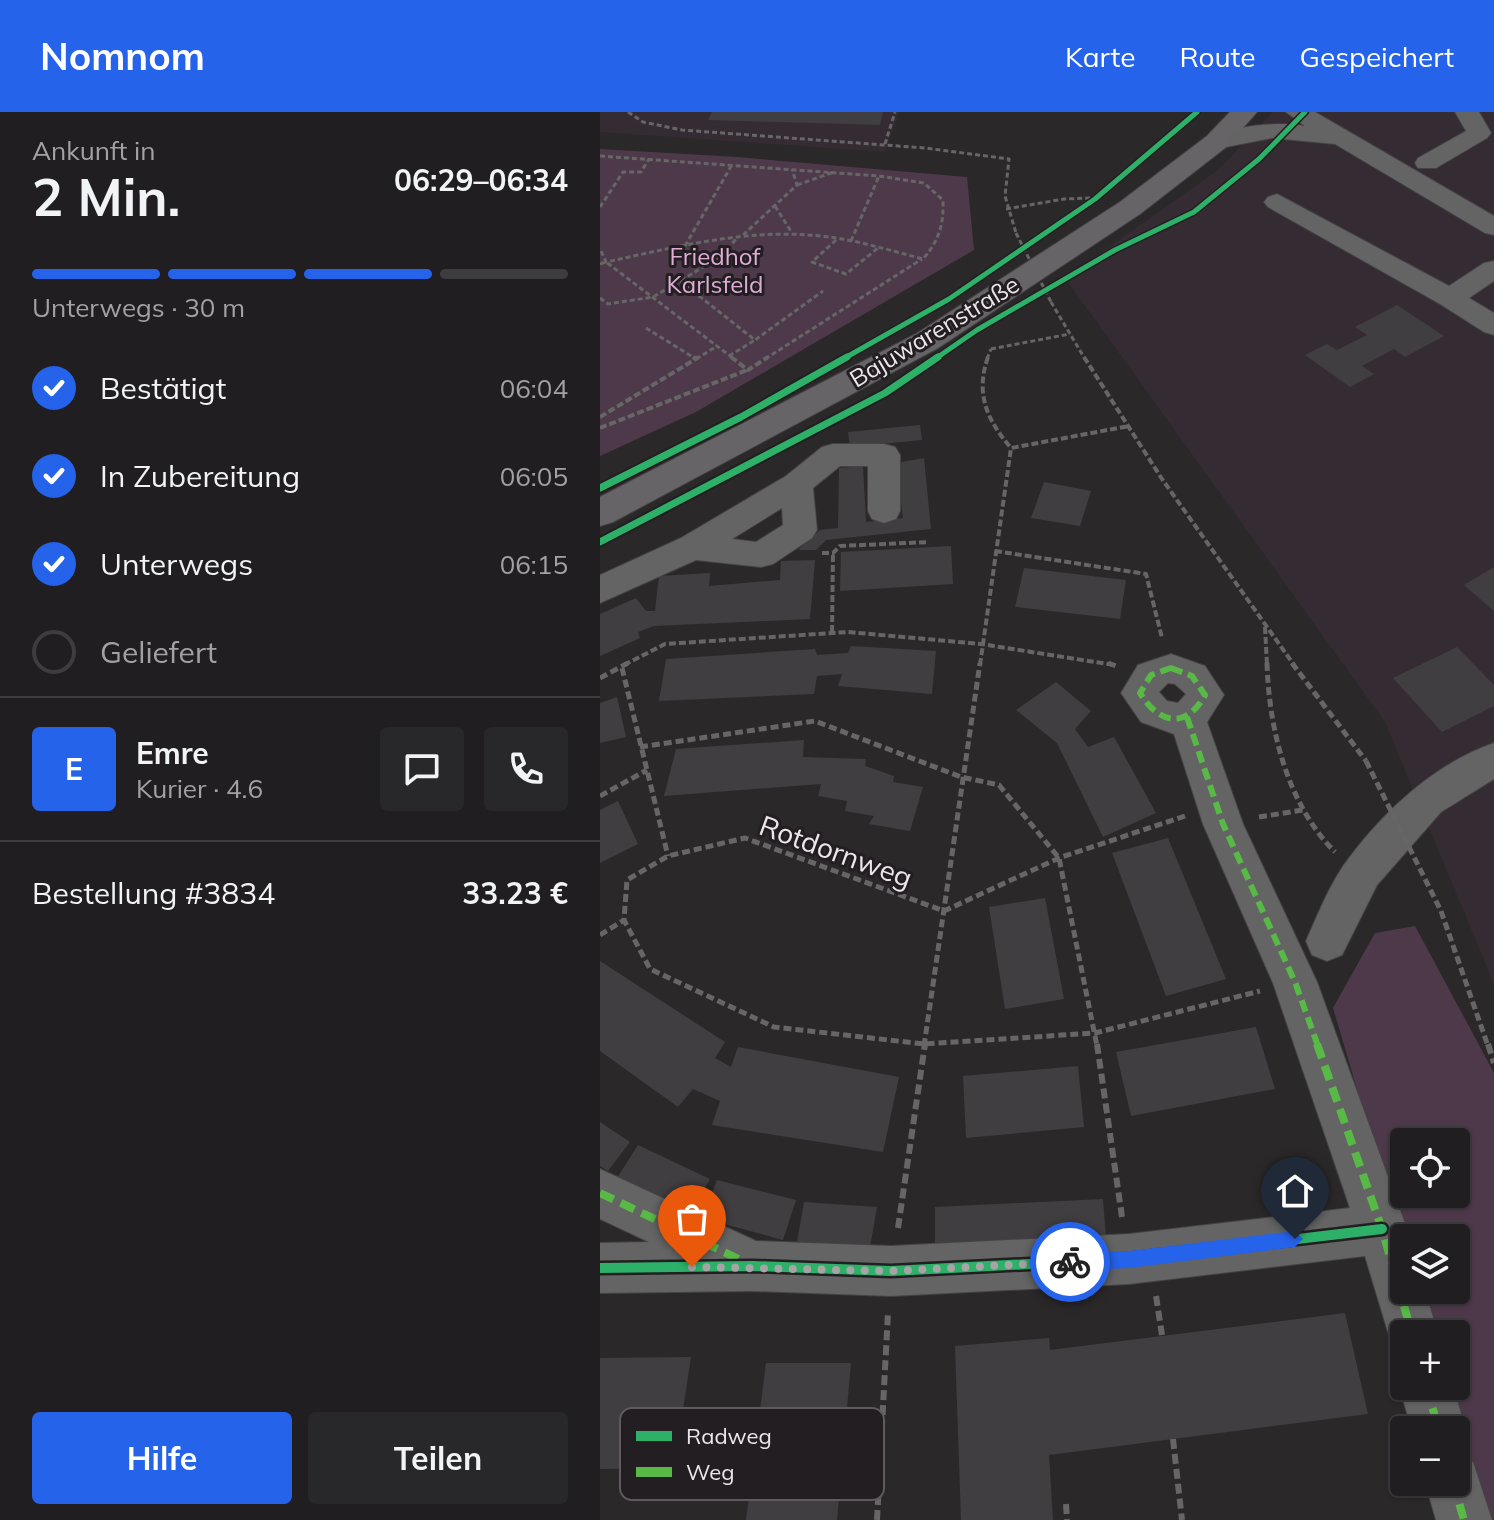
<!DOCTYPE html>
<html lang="de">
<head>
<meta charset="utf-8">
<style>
  body { margin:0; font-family:Mulish,sans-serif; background:#282729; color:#f1f3f6; height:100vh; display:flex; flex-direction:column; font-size:30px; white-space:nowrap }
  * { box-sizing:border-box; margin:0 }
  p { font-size:26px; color:#a2a2a5 }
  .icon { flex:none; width:44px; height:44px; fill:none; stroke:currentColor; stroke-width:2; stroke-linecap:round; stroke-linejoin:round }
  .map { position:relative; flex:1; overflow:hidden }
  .side { display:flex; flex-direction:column; background:#201e20; width:600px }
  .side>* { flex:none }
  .controls { position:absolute; left:790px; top:1016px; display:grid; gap:16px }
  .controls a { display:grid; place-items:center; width:80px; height:80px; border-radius:8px; background:#201e20; box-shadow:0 2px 6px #0004,0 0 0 2px #3d3c3e; font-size:40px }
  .pin { position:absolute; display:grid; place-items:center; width:68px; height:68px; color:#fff; margin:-82px -34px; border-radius:50% 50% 50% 0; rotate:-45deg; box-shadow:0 0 8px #0007 }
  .pin .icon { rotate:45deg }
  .courier { position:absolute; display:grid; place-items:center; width:80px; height:80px; margin:-40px; border:6px solid #2563eb; border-radius:50%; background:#fff; color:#222; box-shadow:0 2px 10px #0007 }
  .head em { font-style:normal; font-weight:700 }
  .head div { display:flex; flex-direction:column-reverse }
  .head { display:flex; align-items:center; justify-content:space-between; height:136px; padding:0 32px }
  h1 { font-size:52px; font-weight:700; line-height:60px }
  .bar { display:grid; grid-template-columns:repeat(4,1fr); gap:12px 8px; align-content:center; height:96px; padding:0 32px }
  .bar i { height:10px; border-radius:6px; background:#3d3c3e }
  .bar .selected { background:#2563eb }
  .bar p { grid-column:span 4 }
  .line { display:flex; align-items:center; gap:20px; padding:0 32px; border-top:2px solid #3d3c3e }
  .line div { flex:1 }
  .round { display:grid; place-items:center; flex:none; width:84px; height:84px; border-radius:8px; background:#282729 }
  ol { padding:0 32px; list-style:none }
  li { display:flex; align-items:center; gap:24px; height:88px }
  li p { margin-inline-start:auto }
  li .icon { padding:8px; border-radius:50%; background:#2563eb; color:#fff; stroke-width:4 }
  li:last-child { color:#a2a2a5 }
  li i { width:44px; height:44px; border:4px solid #3d3c3e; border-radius:50% }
  .button { display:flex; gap:16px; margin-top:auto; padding:16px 32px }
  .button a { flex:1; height:92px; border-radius:8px; background:#2563eb; color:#fff; font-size:32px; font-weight:700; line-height:92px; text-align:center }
  .button a+a { background:#282729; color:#f1f3f6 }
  header { display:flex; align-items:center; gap:48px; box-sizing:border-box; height:112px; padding:0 40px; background:#2563eb; color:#fff }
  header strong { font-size:38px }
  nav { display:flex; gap:44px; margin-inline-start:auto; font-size:28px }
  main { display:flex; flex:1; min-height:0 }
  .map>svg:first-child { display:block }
  .built { fill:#352b33 }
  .green { fill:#4e394b; fill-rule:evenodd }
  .building { fill:#403e40 }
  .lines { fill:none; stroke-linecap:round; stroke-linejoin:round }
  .minor-casing { stroke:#454345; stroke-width:2 }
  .major-casing { stroke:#454345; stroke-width:2 }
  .path-far3 { stroke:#676667; stroke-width:3; stroke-dasharray:5 3; stroke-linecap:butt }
  .path-far2 { stroke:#676667; stroke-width:4; stroke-dasharray:7 3; stroke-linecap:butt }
  .path-far1 { stroke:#676667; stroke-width:5; stroke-dasharray:8 4; stroke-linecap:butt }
  .path { stroke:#676667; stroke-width:6; stroke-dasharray:10 5; stroke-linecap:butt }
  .minor { fill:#646464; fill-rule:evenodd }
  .major { fill:#666466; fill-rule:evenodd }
  .path-bridge-far1 { stroke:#676667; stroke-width:3; stroke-dasharray:5 3; stroke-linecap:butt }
  .path-bridge { stroke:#676667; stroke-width:5; stroke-dasharray:8 4; stroke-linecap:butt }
  .quiet-far1 { stroke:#58b947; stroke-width:6; stroke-dasharray:12 6; stroke-linecap:butt }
  .quiet { stroke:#58b947; stroke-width:8; stroke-dasharray:15 8; stroke-linecap:butt }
  .cycleway-far2-casing { stroke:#221e21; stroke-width:8 }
  .cycleway-far1-casing { stroke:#221e21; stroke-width:11 }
  .cycleway-casing { stroke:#221e21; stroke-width:15 }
  .cycleway-far2 { stroke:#2db169; stroke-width:5 }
  .cycleway-far1 { stroke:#2db169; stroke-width:7 }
  .cycleway { stroke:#2db169; stroke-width:10 }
  .route { fill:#2563eb }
  .done { stroke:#a7a4a6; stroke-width:8; stroke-dasharray:0 14.4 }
  .labels { text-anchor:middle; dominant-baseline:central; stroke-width:6; stroke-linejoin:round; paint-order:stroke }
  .far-park-label { font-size:24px; fill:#deacd5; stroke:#221e21 }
  .far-street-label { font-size:24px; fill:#eae6e9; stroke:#221e21 }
  .street-label { font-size:28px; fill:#eae6e9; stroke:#221e21 }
  .key { fill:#221e21; stroke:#5e5a5d; stroke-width:2 }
  .key-label { font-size:22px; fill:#eae6e9 }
</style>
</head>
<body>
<header>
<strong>Nomnom</strong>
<nav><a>Karte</a><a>Route</a><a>Gespeichert</a></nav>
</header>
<main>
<section class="side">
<div class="head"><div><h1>2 Min.</h1><p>Ankunft in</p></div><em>06:29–06:34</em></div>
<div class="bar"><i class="selected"></i><i class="selected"></i><i class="selected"></i><i></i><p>Unterwegs · 30 m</p></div>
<ol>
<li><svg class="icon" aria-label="check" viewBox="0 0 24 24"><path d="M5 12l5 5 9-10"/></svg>Bestätigt<p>06:04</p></li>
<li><svg class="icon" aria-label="check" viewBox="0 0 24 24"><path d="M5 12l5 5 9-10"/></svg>In Zubereitung<p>06:05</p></li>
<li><svg class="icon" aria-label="check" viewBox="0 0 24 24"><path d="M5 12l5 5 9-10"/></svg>Unterwegs<p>06:15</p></li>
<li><i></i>Geliefert</li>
</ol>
<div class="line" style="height:144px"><b class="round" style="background:#2563eb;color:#fff">E</b><div><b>Emre</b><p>Kurier · 4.6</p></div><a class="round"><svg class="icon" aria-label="chat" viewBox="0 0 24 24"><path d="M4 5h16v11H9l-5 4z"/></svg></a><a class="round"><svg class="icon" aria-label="phone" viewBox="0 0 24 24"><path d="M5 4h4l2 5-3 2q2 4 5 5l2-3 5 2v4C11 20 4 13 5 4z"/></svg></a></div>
<div class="line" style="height:104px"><div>Bestellung #3834</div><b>33.23 €</b></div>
<div class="button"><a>Hilfe</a><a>Teilen</a></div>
</section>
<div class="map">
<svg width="894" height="1408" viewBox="0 0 894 1408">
  <rect width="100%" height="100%" fill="#2b282a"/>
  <path class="built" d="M0,0H299L285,40L0,20Z
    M673,0H894V872L785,610L465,166L618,58Z"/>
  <path class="green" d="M0,37L137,45L367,65L374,138L96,300L0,344Z
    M815,814L894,961V1408H884L845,1274H856V1222H829L816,1178H856V1126H804V1136L733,896L775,821ZM804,1030H856V1082H804Z"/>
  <path class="building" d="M112,0H283L280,13L108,8Z
    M797,193L844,224L805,245L794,237L762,254L774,262L750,275L705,243L727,232L737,238L767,223L755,215Z
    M320,313L322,328L250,335L248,320Z
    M324,346L331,417L226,428L216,438H198L220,418L238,416L239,356L263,354L266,410L303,406L296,351Z
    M444,370L491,379L480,414L431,406Z
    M351,434L353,472L240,479L241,440Z
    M215,448L210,507L54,514L38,520L40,526L0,544V502L36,486L46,499H55L59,464L110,461L109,474L180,468L181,449Z
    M894,455V499L864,473Z
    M424,456L526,468L520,507L415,495Z
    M251,534L336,539L332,582L238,574L242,562L217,564L214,582L59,589L66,547L215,537L217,543L248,541Z
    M857,535L894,573V594L842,620L793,566Z
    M456,570L491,599L475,617L488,635L514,625L556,701L503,725L457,631L416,598Z
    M17,585L26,625L0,631V591Z
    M204,628L203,645L266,647L265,654L294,664L293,670L323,675L310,719L269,712L274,704L245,699L247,689L218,684L221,672L64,684L76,637Z
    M18,689L38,732L0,751V698Z
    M568,726L626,867L566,884L512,741Z
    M445,786L464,887L405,897L389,795Z
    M0,849L125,930L115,946L131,955L138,935L299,965L283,1040L112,1013L120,989L93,977L78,995L0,939Z
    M656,915L675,977L531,1004L516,940Z
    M478,954L484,1015L366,1026L363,964Z
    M0,1010L30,1030L8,1059L0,1054Z
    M38,1033L110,1067L90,1101L17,1066Z
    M117,1068L196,1088L183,1128L102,1106Z
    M503,1087L506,1126L335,1135V1095Z
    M204,1090L277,1095L270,1135L197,1130Z
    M745,1201L768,1302L449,1343L453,1408H361L355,1234L449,1226L450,1238Z
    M91,1245L74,1356L0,1357V1246Z
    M166,1251H251L237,1408H146Z"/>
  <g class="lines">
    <g class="minor-casing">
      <path id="minor" d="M686,0H715L894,104V123L885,121L735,32L672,26L616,37L607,35L604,30L607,25C640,14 671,9 705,14Z
        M855,0H879L891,21L887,26L836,56H818L815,51L818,46L866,19Z
        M677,82L849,174L884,151L894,149V169L869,186L894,201V223L884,220L840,192L668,95L664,90L668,85Z
        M233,332H284L295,335L300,343V399L296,407L284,411L272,407L268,399V354H240L213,376L217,418L212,426L173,452L161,455L96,448L0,491V463L81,426L186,364L222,335ZM182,396L183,413L156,430L132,427Z
        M571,542L605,554L624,583L607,610L643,712L717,870L807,1117L810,1126H804V1178H825L838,1222H804V1245L794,1240L765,1144L529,1172L291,1184L153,1179L0,1181V1131L49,1130L0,1107V1057L156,1129L291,1134L529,1122L750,1096L673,871L603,712L574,622L541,610L521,581L538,553ZM568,571L575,572L586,582L578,591L567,589L559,580Z
        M894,631V667L841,700L777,773L742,843L727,849L712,843L706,829C718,802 731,769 749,746C785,698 836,651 894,631Z
        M804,1263V1274H853L866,1318L858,1337L856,1338V1318H812L799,1274Z
        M856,1343L873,1350L892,1408H836L825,1370H856Z"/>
    </g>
    <g class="major-casing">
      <path id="major" d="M630,0H657L625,36L540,102L338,236L13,410L0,414V385L316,222L520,90L607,24Z"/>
    </g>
    <path class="path-far3" d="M28,0L43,10L82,18L325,36L409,47L405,84L416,121
      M285,32L295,0
      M0,44L279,64L324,71L343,88C344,112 339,129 323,147C285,137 247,125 208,123C140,118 72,136 6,150L0,137
      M197,73L234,60
      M175,94L192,121
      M0,95L23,60H41L49,47
      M406,97L464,87L492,86
      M143,123L197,73L192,57
      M236,128L212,150L246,162L278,136
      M251,129L279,64
      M85,134L133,51
      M0,152L6,150L134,247
      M80,169L155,228L223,179
      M0,186L8,192L53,185L120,145L137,126
      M451,190L485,247
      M46,216L96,247
      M391,237L470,222
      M129,244L155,228
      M96,247L117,234
      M165,247L322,147
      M387,247L391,237"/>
    <path class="path-far2" d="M93,245L96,247
      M131,245L148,258L168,245
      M388,245C375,282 387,308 411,336L529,314
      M484,245L562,367L694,553
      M0,305L99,245
      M0,316L147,258
      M395,439L546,462L562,526
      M222,441H233L240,434L329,430
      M665,515L667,553
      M232,520L233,441
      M24,553L65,532L248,520L381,532L514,553
      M380,553L411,336"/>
    <path class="path-far1" d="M508,551L519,555
      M667,551C669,617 687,692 735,740
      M692,551L766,649
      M22,556L68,744
      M0,566L28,551
      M40,635L215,609L361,665L399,673L459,746L497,934
      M0,684L47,658
      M585,704L459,746L344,799L145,726L68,744L27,768L24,808L50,857L174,915L324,932L495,921L660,879
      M659,705L703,698
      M841,799L888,934
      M0,823L24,808
      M324,934L380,551"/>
    <path class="path" d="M497,932L522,1105
      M888,932L894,951
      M298,1116L325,932
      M556,1184L562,1223
      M573,1327L582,1408
      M466,1392L467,1408
      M277,1408L288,1201"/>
    <use href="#minor" class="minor"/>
    <use href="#major" class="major"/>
    <path class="path-bridge-far1" d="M416,121L451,190"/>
    <path class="path-bridge" d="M766,649L841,799"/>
    <path class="quiet-far1" d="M571,556L592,564L605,583C586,618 559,612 540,581L551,563Z
      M587,605L623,712L695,870L718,934"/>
    <path class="quiet" d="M717,932L782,1117L812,1222
      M0,1081L145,1150
      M826,1274L839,1318
      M853,1370L864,1408"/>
    <g class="cycleway-far2-casing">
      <path id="cycleway-far2" d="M243,247L349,187L495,87L597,0
        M335,247L377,218L515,138L594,100L659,47L705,0"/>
    </g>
    <g class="cycleway-far1-casing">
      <path id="cycleway-far1" d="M0,376L141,305L247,245
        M0,430L285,281L338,245"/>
    </g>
    <g class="cycleway-casing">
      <path id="cycleway" d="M0,1156L153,1154L291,1159L529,1147L782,1117"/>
    </g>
    <use href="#cycleway-far2" class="cycleway-far2"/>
    <use href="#cycleway-far1" class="cycleway-far1"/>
    <use href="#cycleway" class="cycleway"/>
  </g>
  <path class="route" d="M695,1119L703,1127L695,1135L529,1156L470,1159L464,1156L461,1150L464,1145L470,1142L529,1139Z"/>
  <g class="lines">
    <path class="done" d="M92,1155L291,1159L470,1150"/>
  </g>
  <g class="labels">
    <g class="far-park-label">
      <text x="115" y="144">Friedhof<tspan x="115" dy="28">Karlsfeld</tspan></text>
    </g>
    <g class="far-street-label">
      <text transform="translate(334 219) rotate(-31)">Bajuwarenstraße</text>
    </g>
    <g class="street-label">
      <text transform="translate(236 739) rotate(20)">Rotdornweg</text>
    </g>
  </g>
  <rect x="20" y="1296" width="264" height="92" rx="12" class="key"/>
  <rect x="36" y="1319" width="36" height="10" fill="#2db169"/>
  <rect x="36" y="1355" width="36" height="10" fill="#58b947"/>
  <g class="key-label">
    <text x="86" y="1332">Radweg</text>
    <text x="86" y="1368">Weg</text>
  </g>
</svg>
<div class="controls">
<a><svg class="icon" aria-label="locate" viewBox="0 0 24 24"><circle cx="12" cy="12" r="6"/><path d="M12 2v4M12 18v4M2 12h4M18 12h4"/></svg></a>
<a><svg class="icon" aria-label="layers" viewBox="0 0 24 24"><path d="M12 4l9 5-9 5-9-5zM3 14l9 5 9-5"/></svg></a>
<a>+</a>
<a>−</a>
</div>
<div class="pin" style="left:92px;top:1155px;background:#ea580c"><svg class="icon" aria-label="bag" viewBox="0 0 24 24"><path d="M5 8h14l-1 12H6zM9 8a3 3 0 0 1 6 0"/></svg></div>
<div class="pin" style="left:695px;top:1127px;background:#1f2937"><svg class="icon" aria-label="home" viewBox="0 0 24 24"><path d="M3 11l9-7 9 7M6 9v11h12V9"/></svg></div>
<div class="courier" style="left:470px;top:1150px"><svg class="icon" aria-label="bike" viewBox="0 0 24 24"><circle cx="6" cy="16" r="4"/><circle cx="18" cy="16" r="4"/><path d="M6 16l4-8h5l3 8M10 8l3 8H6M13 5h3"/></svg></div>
</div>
</main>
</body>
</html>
